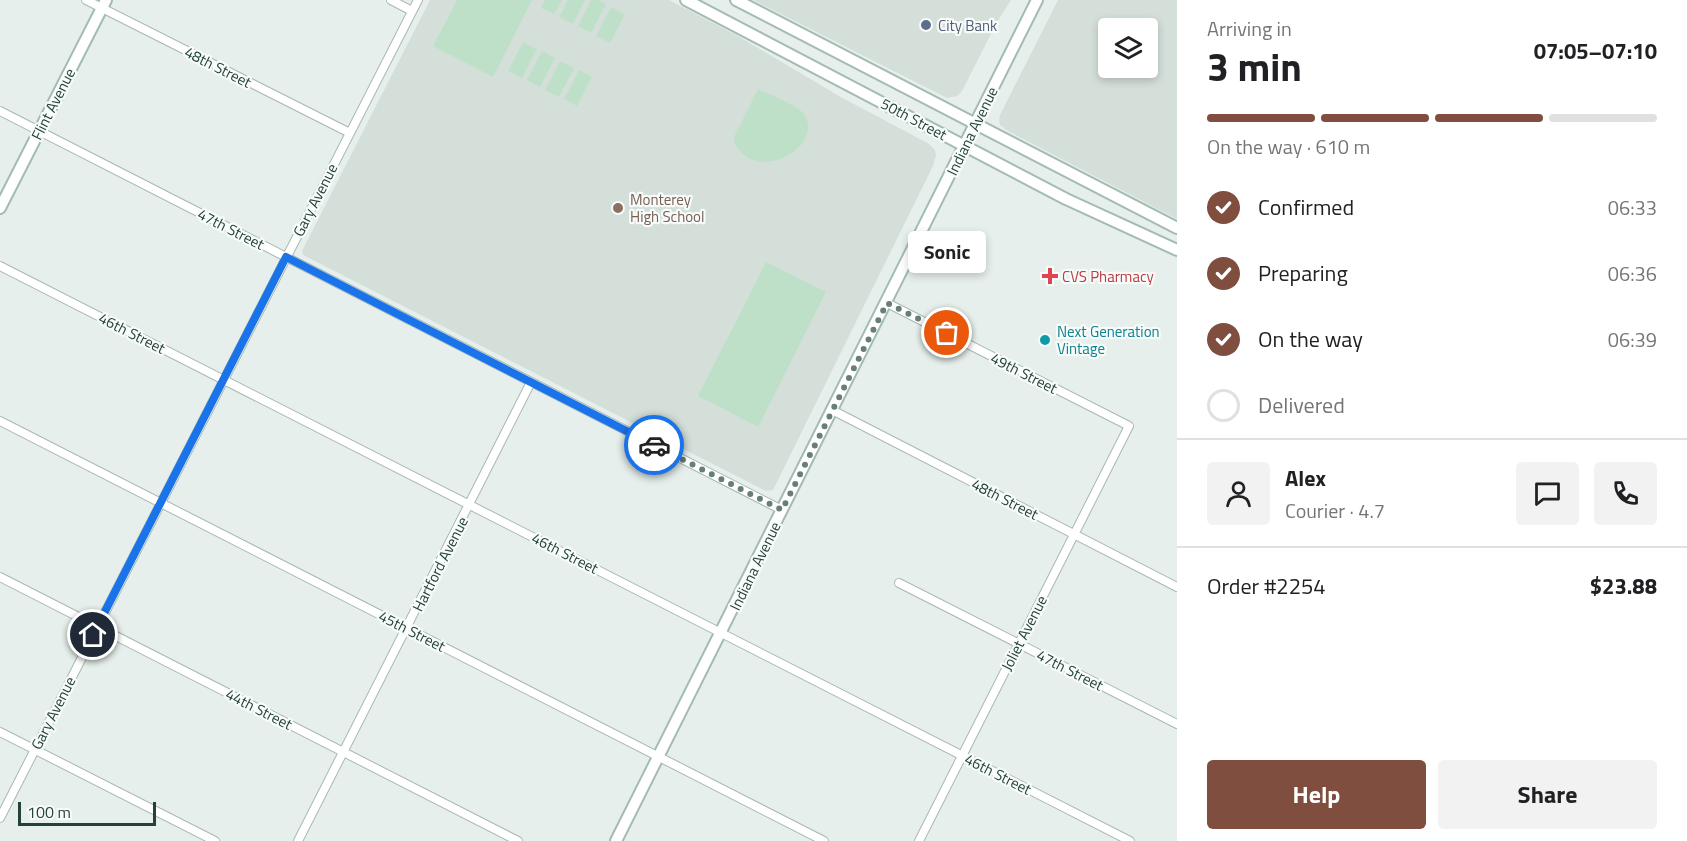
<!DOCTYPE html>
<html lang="en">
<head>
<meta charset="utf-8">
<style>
  body { margin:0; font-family:"Titillium Web",sans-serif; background:#f2f2f2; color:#202124; height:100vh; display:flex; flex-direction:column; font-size:22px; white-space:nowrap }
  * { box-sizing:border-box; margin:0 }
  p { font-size:20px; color:#757577 }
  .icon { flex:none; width:33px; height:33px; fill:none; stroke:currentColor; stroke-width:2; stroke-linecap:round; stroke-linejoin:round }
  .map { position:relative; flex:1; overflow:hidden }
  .side { display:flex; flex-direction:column; background:#fff; width:510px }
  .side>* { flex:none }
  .tools { position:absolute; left:1098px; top:18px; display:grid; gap:12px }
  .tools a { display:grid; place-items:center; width:60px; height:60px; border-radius:6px; background:#fff; box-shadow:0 3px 9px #0003; font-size:30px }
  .scale { position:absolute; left:18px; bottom:15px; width:138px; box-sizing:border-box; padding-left:6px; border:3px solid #24423a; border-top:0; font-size:16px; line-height:21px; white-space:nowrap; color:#24423a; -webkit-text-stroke:4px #f7fbf9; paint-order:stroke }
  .pin { position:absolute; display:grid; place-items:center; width:51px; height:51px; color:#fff; margin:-26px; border:3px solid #fff; border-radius:50%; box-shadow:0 2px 6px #0007 }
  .courier { position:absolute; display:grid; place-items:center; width:60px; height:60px; margin:-30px; border:4px solid #1a73e8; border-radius:50%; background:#fff; color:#222; box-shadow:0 2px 8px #0007 }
  .bubble { position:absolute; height:42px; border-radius:6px; background:#fff; box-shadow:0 3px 9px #0003; font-size:20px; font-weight:700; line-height:42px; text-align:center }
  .summary em { font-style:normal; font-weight:700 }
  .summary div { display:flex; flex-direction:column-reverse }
  .summary { display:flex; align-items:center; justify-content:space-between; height:102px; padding:0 30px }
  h1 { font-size:39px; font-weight:700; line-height:45px }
  .bar { display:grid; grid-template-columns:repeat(4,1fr); gap:9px 6px; align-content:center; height:72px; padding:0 30px }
  .bar i { height:8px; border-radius:4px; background:#e0e0e0 }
  .bar .current { background:#7f4e3f }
  .bar p { grid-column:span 4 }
  .line { display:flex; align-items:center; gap:15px; padding:0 30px; border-top:2px solid #e0e0e0 }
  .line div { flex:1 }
  .round { display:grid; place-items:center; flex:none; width:63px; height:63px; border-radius:6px; background:#f2f2f2 }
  ol { padding:0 30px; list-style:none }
  li { display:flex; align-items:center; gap:18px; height:66px }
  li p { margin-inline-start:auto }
  li .icon { padding:6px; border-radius:50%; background:#7f4e3f; color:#fff; stroke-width:4 }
  li:last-child { color:#757577 }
  li i { width:33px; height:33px; border:3px solid #e0e0e0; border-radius:50% }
  .cta { display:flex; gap:12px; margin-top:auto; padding:12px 30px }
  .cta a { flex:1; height:69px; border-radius:6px; background:#7f4e3f; color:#fff; font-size:24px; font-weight:700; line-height:69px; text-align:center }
  .cta a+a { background:#f2f2f2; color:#202124 }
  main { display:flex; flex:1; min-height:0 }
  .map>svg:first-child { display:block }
  .built { fill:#d4dfda; fill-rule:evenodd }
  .green { fill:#bfe0c8 }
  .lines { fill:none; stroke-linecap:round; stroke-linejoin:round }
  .street-casing { stroke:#a8b8b2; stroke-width:10 }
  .secondary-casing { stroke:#a4bbb3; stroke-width:14 }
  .street { stroke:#fff; stroke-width:8 }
  .secondary { stroke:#fff; stroke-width:10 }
  .done { stroke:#687f78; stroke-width:6; stroke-dasharray:0 10.8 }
  .route { stroke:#1a73e8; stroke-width:8 }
  .service-dot { fill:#5c6f8a; stroke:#f7fbf9; stroke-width:2 }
  .education-dot { fill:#8d6e63; stroke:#f7fbf9; stroke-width:2 }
  .health-dot { fill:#e0444e; stroke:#f7fbf9; stroke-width:2 }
  .culture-dot { fill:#0f9aa8; stroke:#f7fbf9; stroke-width:2 }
  .labels { text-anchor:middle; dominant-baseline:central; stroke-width:4.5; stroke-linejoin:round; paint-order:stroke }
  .service-label { font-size:15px; fill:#4e5e75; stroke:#f7fbf9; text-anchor:start }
  .street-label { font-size:15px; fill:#24423a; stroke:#f7fbf9 }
  .education-label { font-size:15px; fill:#785e54; stroke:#f7fbf9; text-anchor:start }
  .health-label { font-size:15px; fill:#be3a42; stroke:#f7fbf9; text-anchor:start }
  .culture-label { font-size:15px; fill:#0d838f; stroke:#f7fbf9; text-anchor:start }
</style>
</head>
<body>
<main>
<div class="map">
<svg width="1177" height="841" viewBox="0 0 1177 841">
  <rect width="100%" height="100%" fill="#e6efeb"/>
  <path class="built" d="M430,0H669L738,36L839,96L929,144L935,150L936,155L933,166L773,490L766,491L303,255L302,251Z
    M753,0H1011L997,22L962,91L957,96L947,98Z
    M1058,0H1177V219L1008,131L1000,125L999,120L1000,115ZM1108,28H1148V68H1108Z"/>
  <path class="green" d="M457,0H532L493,77L433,46Z
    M545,0H562L554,14L541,8Z
    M568,0H585L573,24L559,17Z
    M591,0H598L606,4L591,33L578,26Z
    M611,7L625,14L610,43L596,36Z
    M523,42L537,49L522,78L508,71Z
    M542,51L555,58L540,87L527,80Z
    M560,61L574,68L559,97L545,90Z
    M579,70L592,77L577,106L564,99Z
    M758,89C769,94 797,105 803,113C829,146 751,189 733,139Z
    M766,262L826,292L758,427L698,396Z"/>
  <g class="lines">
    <g class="street-casing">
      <path id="street" d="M86,0L350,133
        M391,0L412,11
        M0,111L782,510
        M0,266L1130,841
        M887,303L1129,426L919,841
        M832,410L1177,587
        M0,421L824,841
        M0,577L518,841
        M899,583L1177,724
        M0,732L215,841
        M0,818L418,0
        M298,841L531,382"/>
    </g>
    <g class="secondary-casing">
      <path id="secondary" d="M686,0L1066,199L1177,250
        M736,0L1177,228
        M0,208L106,0
        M616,841L1037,0"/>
    </g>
    <use href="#street" class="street"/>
    <use href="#secondary" class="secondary"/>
  </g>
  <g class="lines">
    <path class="done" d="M654,445L782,510L887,303L947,333"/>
    <path class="route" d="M93,635L286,257L654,445"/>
  </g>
  <circle class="service-dot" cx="926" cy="25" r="6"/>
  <circle class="education-dot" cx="618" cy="208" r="6"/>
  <path class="health-dot" d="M1047 267h6v6h6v6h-6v6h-6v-6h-6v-6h6z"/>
  <circle class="culture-dot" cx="1045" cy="340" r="6"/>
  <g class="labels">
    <g class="service-label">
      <text x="938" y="25">City Bank</text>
    </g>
    <g class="street-label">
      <text transform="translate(218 67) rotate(27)">48th Street</text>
      <text transform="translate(53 104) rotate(-63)">Flint Avenue</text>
      <text transform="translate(914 119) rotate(28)">50th Street</text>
      <text transform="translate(972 131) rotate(-64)">Indiana Avenue</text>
      <text transform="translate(315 200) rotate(-63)">Gary Avenue</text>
      <text transform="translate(231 229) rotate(27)">47th Street</text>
      <text transform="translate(132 333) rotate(27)">46th Street</text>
      <text transform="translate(1024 373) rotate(27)">49th Street</text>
      <text transform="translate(1005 499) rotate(27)">48th Street</text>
      <text transform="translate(565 553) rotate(27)">46th Street</text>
      <text transform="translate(440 564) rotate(-63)">Hartford Avenue</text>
      <text transform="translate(755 566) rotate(-64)">Indiana Avenue</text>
      <text transform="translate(412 631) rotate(27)">45th Street</text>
      <text transform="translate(1024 633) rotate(-63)">Joliet Avenue</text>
      <text transform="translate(1070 670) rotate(27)">47th Street</text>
      <text transform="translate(259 709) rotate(27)">44th Street</text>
      <text transform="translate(53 713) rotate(-63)">Gary Avenue</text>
      <text transform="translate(998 774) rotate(27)">46th Street</text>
    </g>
    <g class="education-label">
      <text x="630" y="199">Monterey<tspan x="630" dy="17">High School</tspan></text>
    </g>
    <g class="health-label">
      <text x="1062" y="276">CVS Pharmacy</text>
    </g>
    <g class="culture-label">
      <text x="1057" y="331">Next Generation<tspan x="1057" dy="17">Vintage</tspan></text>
    </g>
  </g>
</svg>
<div class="tools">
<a><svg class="icon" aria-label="layers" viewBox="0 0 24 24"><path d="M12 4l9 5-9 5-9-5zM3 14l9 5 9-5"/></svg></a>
</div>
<div class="scale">100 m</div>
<div class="pin" style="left:947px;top:333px;background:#ea580c"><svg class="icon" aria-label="bag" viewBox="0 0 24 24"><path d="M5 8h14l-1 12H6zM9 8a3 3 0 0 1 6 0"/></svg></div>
<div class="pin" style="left:93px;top:635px;background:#1f2937"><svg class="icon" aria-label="home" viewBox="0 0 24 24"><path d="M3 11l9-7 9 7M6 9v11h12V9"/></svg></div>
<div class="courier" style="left:654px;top:445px"><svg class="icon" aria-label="car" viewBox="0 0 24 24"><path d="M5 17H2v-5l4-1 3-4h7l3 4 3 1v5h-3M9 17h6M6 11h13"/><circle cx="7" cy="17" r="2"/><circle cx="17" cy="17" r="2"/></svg></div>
<div class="bubble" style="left:908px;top:231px;width:78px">Sonic</div>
</div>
<section class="side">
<div class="summary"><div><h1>3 min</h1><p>Arriving in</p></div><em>07:05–07:10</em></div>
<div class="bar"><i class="current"></i><i class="current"></i><i class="current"></i><i></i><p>On the way · 610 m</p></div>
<ol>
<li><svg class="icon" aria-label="check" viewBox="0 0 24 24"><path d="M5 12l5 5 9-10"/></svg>Confirmed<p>06:33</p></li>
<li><svg class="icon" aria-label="check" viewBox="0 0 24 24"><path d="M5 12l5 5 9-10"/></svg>Preparing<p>06:36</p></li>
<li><svg class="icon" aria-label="check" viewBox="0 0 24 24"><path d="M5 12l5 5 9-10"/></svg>On the way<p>06:39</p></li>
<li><i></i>Delivered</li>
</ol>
<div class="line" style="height:108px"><a class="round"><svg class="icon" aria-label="person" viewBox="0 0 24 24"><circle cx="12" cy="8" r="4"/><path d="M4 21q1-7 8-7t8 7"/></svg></a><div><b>Alex</b><p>Courier · 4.7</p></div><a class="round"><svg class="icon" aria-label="chat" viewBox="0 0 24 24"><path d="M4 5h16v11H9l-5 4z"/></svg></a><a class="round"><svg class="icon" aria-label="phone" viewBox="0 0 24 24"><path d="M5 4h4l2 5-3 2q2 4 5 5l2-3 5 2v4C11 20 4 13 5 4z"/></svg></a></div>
<div class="line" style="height:78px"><div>Order #2254</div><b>$23.88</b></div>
<div class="cta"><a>Help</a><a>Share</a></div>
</section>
</main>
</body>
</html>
